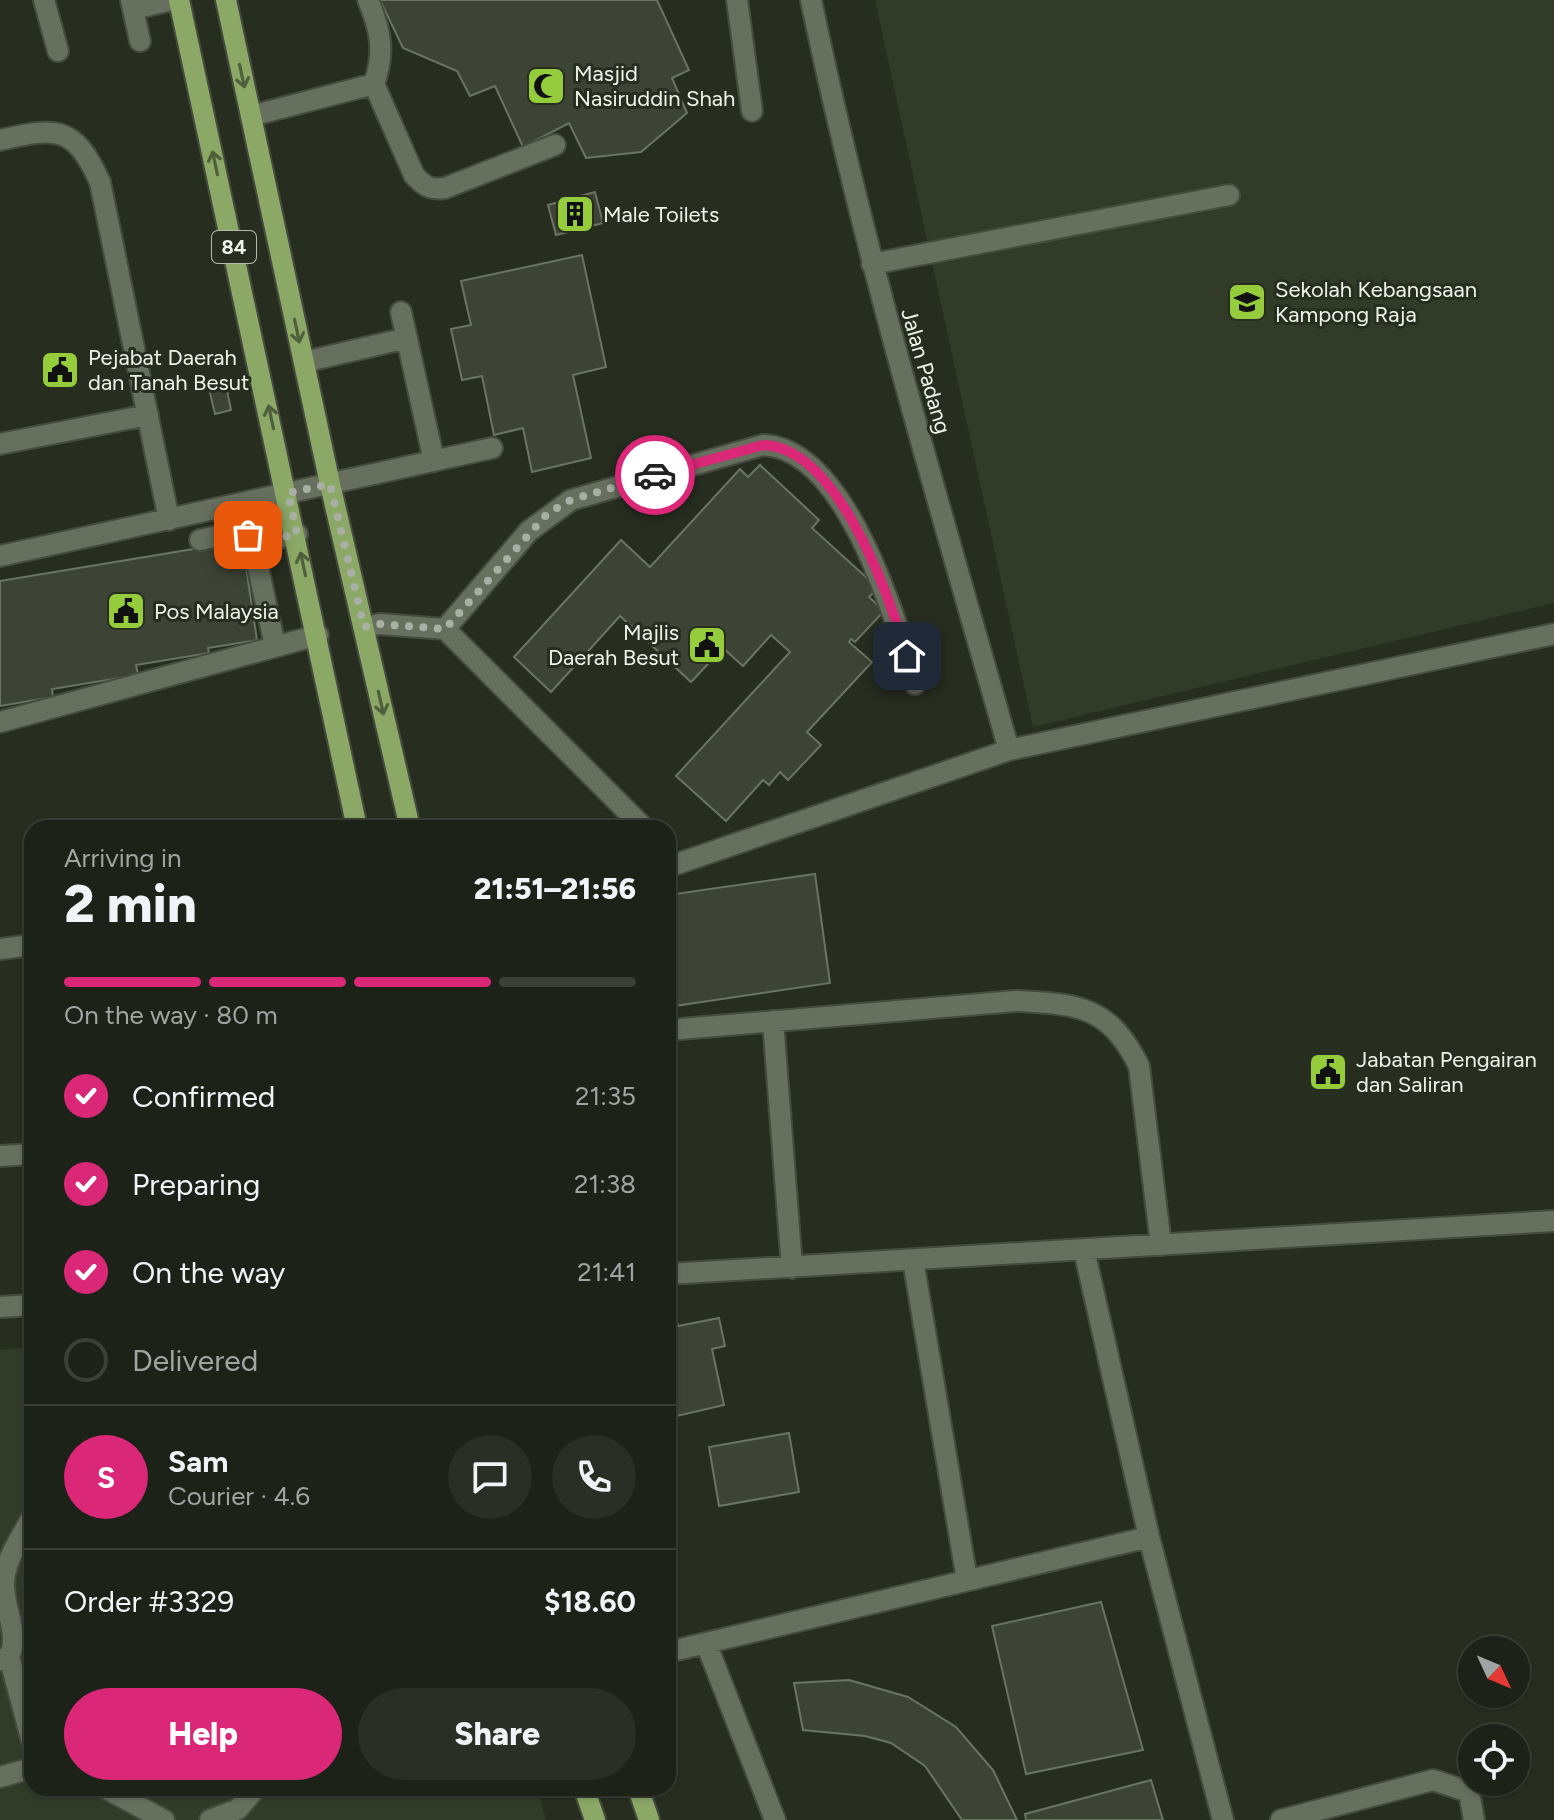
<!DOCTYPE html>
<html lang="en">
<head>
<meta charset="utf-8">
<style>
  body { margin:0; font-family:Figtree,sans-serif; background:#2a2f25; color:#f1f3f6; height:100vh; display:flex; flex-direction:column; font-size:30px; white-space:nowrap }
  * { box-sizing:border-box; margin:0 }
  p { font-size:26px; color:#a0a4a2 }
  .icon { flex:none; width:44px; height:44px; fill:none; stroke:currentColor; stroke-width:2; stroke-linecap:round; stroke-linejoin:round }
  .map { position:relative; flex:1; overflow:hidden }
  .details { position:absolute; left:24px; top:820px; width:652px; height:976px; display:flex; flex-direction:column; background:#1d2218; border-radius:24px; box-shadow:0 2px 6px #0004,0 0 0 2px #3b3f37 }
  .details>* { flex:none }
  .needle { width:52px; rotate:134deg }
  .fabs { position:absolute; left:1458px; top:1636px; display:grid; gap:16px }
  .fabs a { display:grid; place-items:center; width:72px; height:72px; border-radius:50%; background:#1d2218; box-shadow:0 2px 6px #0004,0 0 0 2px #3b3f37; font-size:40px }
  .pin { position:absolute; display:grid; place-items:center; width:68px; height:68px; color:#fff; margin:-34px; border-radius:16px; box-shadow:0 4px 12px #0006 }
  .courier { position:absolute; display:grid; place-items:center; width:80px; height:80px; margin:-40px; border:6px solid #db2777; border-radius:50%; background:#fff; color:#222; box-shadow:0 2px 10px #0007 }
  .head em { font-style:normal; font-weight:800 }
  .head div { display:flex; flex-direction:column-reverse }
  .head { display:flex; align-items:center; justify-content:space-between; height:136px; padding:0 40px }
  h1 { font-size:52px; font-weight:800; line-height:60px }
  .bar { display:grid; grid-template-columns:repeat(4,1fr); gap:12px 8px; align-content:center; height:96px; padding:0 40px }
  .bar i { height:10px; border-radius:6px; background:#3b3f37 }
  .bar .on { background:#db2777 }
  .bar p { grid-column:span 4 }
  .line { display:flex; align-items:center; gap:20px; padding:0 40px; border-top:2px solid #3b3f37 }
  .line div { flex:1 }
  .round { display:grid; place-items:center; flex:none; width:84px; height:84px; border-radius:42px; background:#2a2f25 }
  ol { padding:0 40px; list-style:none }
  li { display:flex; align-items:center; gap:24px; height:88px }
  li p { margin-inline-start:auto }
  li .icon { padding:8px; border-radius:50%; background:#db2777; color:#fff; stroke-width:4 }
  li:last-child { color:#a0a4a2 }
  li i { width:44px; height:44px; border:4px solid #3b3f37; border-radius:50% }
  .action { display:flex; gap:16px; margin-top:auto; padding:16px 40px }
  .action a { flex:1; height:92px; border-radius:48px; background:#db2777; color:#fff; font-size:32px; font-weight:800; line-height:92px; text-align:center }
  .action a+a { background:#2a2f25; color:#f1f3f6 }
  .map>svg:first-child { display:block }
  .built { fill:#323b28 }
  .building { fill:#3d4435; stroke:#6b7363; stroke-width:2 }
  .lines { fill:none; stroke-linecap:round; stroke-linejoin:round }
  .minor-casing { stroke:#464b3f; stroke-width:24 }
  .major-casing { stroke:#464b3f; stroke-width:24 }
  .minor { stroke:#676f5f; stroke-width:20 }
  .major { stroke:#8ba867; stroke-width:20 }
  .oneway { stroke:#4f5f3c }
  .done { stroke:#a9afa4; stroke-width:8; stroke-dasharray:0 14.4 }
  .route { stroke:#db2777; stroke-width:10 }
  .labels { text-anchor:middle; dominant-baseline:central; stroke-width:6; stroke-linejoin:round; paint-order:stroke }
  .shield { fill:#272e20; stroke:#b3b9ae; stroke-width:2 }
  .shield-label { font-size:20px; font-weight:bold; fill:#eff4eb }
  .poi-label { font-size:22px; fill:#eff4eb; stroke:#272e20; text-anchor:start }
  .street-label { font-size:22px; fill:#eff4eb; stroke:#272e20 }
</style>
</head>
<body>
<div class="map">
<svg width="1554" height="1820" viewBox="0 0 1554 1820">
  <rect width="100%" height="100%" fill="#272e20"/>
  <path class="built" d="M875,0H1554V603L1033,727Z
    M32,1347V1788H537L546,1820H0V1350Z"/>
  <path class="building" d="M380,0H657L689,70L672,78L687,113L641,152L586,158L569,123L523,147L495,86L470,96L457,71L403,48Z
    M595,192L603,223L556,235L548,205Z
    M582,255L606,367L573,375L591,458L532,472L523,428L494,435L482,376L462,380L451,329L471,325L461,281Z
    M226,385L231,410L215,414L209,389Z
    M760,465L819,520L812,528L878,588L869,597L884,611L855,642L851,639L849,642L872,662L807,732L821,745L788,780L780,772L769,785L763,780L726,821L676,776L790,652L771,635L743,666L723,648L691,682L620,616L551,692L514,657L621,540L650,567L740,469L748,477Z
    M242,541L257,640L208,648L209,653L136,665L138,675L52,689L53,697L0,706V581Z
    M815,874L830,983L668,1007V895Z
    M675,1313L678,1326L719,1318L725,1346L712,1349L724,1405L668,1418V1315Z
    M789,1433L799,1492L719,1506L709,1447Z
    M1101,1602L1143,1750L1026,1774L992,1626Z
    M849,1680L908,1697L956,1727L993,1770L1017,1820H962L925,1766L891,1743L865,1736L803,1730L794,1683Z
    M1151,1780L1163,1820H1026L1025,1814Z
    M173,1788H236L232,1797L183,1794Z"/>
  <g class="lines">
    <g class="minor-casing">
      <path id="minor" d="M44,0L58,51
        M131,0L140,41
        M368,0C381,31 385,52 374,84L414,175C424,186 430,190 445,188L555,145
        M737,0L752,111
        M811,0C864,254 938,501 1009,750
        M133,9L172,0
        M251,116L374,84
        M0,140C57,127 74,125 100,182L169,520
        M872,264L1229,195
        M401,312L434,461
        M304,362L407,338
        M0,444L148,415
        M200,540L236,532L252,539L275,646
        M254,543L297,534
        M0,556L492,448
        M364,627L380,624L445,629L644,828
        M445,629L529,531L571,500L763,445C845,448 896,618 915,684
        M0,722L318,635
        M668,867L1009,750L1554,634
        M0,949L32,945
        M773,1021L792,1268
        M668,1030L1016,1001C1079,1004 1109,1006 1139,1066L1161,1245
        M0,1156L32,1154
        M1084,1250L1149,1537L1223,1820
        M913,1260L967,1580
        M668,1274L1554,1221
        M0,1307L32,1305
        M706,1643L1149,1537
        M668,1652L706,1643L775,1820
        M9,1656L32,1742
        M0,1660L9,1656C21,1637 2,1604 4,1581C6,1558 21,1538 32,1517
        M0,1777L32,1768
        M105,1788L164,1820
        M210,1820L238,1809L256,1788
        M1281,1820L1433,1780L1469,1792L1474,1820"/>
    </g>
    <g class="major-casing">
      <path id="major" d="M179,0L357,828
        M226,0L330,484L410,828
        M584,1788L595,1820
        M638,1788L649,1820"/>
    </g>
    <use href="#minor" class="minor"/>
    <use href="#major" class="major"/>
  </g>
  <defs><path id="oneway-shaft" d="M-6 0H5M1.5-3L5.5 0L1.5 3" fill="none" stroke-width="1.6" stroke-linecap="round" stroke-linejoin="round" transform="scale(2)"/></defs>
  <g class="oneway">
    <use href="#oneway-shaft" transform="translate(242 76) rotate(78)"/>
    <use href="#oneway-shaft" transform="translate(215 163) rotate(-102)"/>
    <use href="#oneway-shaft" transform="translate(297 331) rotate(78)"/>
    <use href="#oneway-shaft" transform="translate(271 417) rotate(-102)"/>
    <use href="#oneway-shaft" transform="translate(303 564) rotate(-102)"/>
    <use href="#oneway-shaft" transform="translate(381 703) rotate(77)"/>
  </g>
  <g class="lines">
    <path class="done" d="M248,535L254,543L297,534L288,493L330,484L364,627L380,624L445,629L548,513L571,500L655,475"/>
    <path class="route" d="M655,475L763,445C838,447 889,595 907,656"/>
  </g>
  <defs>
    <g id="mosque-square" transform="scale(2)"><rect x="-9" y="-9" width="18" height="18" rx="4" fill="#95cc3b" stroke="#272e20"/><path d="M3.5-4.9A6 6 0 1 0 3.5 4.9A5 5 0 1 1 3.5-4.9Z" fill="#111"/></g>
    <g id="building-square" transform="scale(2)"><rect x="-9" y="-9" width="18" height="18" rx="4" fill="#95cc3b" stroke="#272e20"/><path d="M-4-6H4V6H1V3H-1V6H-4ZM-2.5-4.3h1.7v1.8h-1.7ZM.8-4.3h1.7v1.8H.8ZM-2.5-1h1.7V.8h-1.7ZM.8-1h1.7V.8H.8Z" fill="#111"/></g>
    <g id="school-square" transform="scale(2)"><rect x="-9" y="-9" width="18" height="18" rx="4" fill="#95cc3b" stroke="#272e20"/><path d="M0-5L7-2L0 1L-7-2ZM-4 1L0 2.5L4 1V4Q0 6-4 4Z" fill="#111"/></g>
    <g id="civic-square" transform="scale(2)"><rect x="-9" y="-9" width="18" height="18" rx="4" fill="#95cc3b" stroke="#272e20"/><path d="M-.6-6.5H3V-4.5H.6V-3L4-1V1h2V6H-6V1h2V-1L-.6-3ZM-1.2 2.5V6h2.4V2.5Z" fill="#111"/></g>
  </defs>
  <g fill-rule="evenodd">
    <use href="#mosque-square" x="546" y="86"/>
    <use href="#building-square" x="575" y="214"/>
    <use href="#school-square" x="1247" y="302"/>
    <use href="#civic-square" x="60" y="370"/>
    <use href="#civic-square" x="126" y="611"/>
    <use href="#civic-square" x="707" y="645"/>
    <use href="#civic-square" x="1328" y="1072"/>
  </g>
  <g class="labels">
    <rect class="shield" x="212" y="231" width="44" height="32" rx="6"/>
    <g class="shield-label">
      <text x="234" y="247">84</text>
    </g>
    <g class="poi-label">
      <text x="574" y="73">Masjid<tspan x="574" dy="25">Nasiruddin Shah</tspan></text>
      <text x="603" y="214">Male Toilets</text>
      <text x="1275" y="289">Sekolah Kebangsaan<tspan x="1275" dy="25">Kampong Raja</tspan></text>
      <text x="88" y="357">Pejabat Daerah<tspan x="88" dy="25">dan Tanah Besut</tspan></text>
      <text x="154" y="611">Pos Malaysia</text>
      <text x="679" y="632" text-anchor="end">Majlis<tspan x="679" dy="25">Daerah Besut</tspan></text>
      <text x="1356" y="1059">Jabatan Pengairan<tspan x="1356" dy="25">dan Saliran</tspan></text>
    </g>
    <g class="street-label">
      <text transform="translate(926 371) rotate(74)">Jalan Padang</text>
    </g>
  </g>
</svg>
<div class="fabs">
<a><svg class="needle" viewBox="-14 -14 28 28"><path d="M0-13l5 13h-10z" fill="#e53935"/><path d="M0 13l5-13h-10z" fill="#a0a4a2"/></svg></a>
<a><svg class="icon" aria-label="locate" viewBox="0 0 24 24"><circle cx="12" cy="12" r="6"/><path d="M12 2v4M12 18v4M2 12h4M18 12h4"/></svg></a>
</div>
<div class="pin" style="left:248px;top:535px;background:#ea580c"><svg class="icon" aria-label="bag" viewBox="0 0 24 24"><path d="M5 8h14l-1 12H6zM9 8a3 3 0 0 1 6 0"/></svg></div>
<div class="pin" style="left:907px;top:656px;background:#1f2937"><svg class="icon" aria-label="home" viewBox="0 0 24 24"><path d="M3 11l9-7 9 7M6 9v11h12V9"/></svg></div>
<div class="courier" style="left:655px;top:475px"><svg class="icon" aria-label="car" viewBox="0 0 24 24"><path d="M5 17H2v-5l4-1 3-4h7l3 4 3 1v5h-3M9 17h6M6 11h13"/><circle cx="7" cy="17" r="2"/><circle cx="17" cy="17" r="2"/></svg></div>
<section class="details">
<div class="head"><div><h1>2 min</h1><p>Arriving in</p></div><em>21:51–21:56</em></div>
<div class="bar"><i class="on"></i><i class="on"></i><i class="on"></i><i></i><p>On the way · 80 m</p></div>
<ol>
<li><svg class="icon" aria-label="check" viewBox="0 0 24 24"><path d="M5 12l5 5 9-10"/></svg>Confirmed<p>21:35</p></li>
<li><svg class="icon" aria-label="check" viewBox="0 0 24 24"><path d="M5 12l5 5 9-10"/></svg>Preparing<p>21:38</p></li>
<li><svg class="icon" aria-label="check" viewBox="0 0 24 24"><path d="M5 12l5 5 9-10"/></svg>On the way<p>21:41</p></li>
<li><i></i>Delivered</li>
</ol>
<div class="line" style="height:144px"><b class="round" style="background:#db2777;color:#fff">S</b><div><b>Sam</b><p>Courier · 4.6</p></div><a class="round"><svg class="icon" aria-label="chat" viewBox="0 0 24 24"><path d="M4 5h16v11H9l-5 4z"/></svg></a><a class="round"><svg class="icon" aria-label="phone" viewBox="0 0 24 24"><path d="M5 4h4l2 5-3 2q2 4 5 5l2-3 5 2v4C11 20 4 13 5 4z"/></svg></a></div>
<div class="line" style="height:104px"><div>Order #3329</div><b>$18.60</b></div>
<div class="action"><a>Help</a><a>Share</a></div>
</section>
</div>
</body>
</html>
